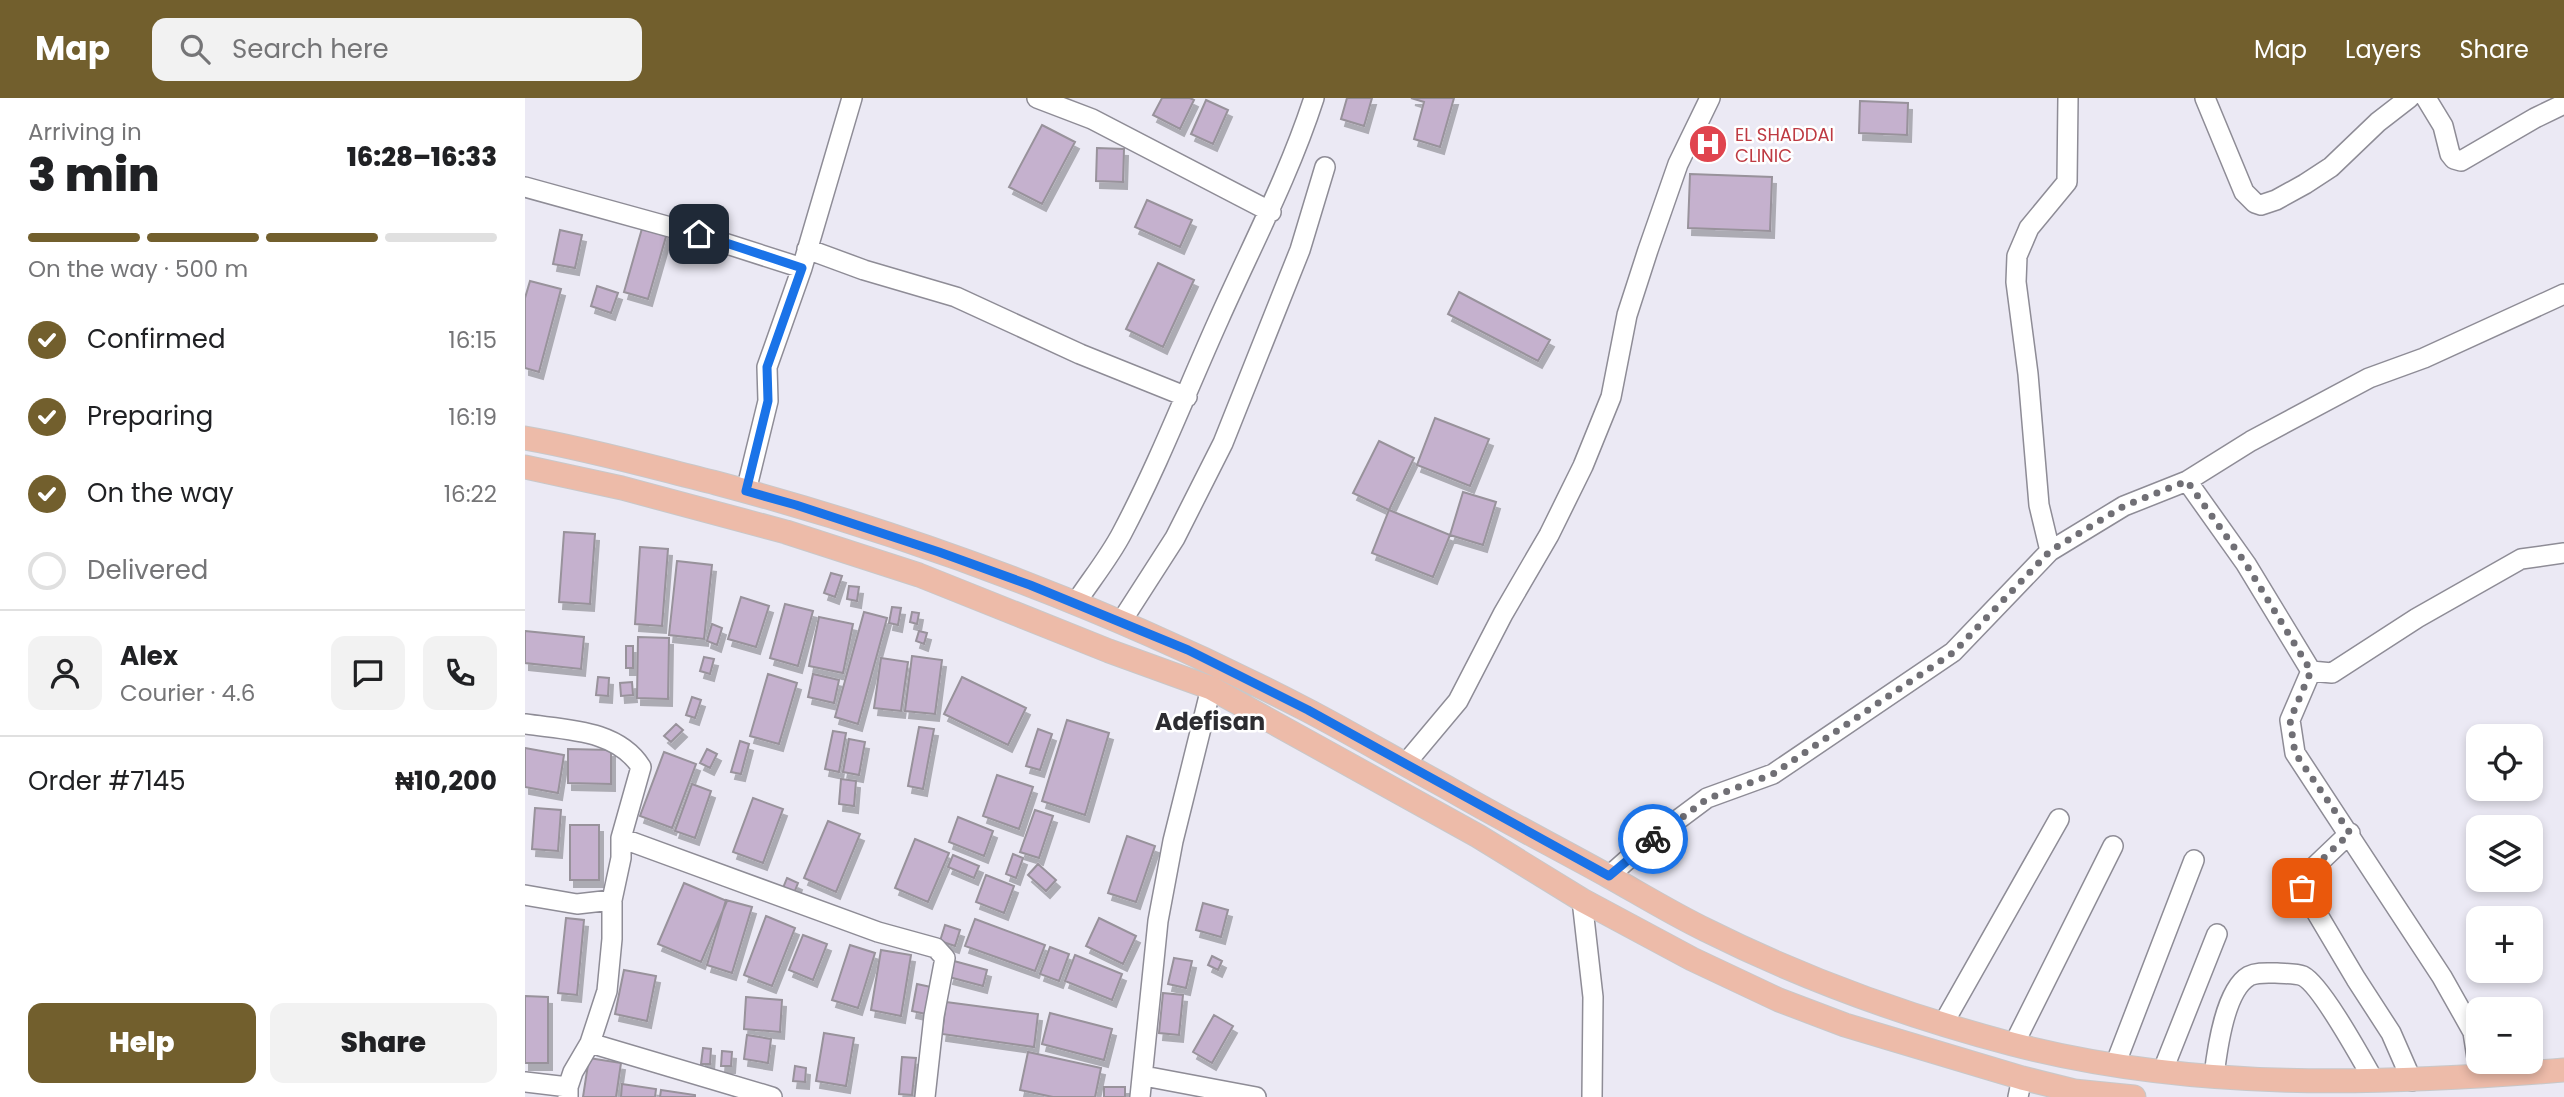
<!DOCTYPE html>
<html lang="en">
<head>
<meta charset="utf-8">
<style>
  body { margin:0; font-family:Poppins,sans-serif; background:#f2f2f2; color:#202124; height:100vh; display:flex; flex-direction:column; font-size:26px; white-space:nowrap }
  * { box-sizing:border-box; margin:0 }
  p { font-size:23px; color:#757577 }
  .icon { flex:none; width:38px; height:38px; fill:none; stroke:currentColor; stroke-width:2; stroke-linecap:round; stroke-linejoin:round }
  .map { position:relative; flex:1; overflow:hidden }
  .side { display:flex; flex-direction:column; background:#fff; width:525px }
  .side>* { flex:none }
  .fabs { position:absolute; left:1941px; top:626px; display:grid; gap:14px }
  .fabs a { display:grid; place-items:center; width:77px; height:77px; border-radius:14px; background:#fff; box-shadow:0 4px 10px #0003; font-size:35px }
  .pin { position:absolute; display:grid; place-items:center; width:60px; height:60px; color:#fff; margin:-30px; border-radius:14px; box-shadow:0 4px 10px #0006 }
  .courier { position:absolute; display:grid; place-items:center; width:70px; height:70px; margin:-35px; border:5px solid #1a73e8; border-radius:50%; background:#fff; color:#222; box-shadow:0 2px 9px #0007 }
  .overview em { font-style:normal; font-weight:800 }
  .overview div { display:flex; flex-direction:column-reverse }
  .overview { display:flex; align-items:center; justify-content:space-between; height:119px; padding:0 28px }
  h1 { font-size:46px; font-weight:800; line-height:52px }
  .bar { display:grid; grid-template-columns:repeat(4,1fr); gap:10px 7px; align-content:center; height:84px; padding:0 28px }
  .bar i { height:9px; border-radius:5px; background:#e0e0e0 }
  .bar .current { background:#725f2d }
  .bar p { grid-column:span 4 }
  .line { display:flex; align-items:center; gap:18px; padding:0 28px; border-top:2px solid #e0e0e0 }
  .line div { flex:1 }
  .round { display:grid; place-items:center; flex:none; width:74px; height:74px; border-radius:14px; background:#f2f2f2 }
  ol { padding:0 28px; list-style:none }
  li { display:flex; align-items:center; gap:21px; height:77px }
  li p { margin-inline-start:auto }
  li .icon { padding:7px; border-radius:50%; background:#725f2d; color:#fff; stroke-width:4 }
  li:last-child { color:#757577 }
  li i { width:38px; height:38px; border:4px solid #e0e0e0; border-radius:50% }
  .button { display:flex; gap:14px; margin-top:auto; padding:14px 28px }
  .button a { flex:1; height:80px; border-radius:14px; background:#725f2d; color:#fff; font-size:28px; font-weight:800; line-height:80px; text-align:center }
  .button a+a { background:#f2f2f2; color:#202124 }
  header { display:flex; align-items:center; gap:42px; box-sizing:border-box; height:98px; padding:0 35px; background:#725f2d; color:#fff }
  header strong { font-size:33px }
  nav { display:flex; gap:38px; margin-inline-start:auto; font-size:24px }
  .search { width:490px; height:63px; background:#f2f2f2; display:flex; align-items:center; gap:18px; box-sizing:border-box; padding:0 24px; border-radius:14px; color:#757577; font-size:26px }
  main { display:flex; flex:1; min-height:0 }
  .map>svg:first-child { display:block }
  .building { fill:#c5b1ce; stroke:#98929b; stroke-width:2; filter:url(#shadow) }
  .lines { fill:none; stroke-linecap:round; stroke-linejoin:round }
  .minor-casing { stroke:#8e8c96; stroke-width:22 }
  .major-casing { stroke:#c8c8c9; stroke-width:25 }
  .minor { stroke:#fff; stroke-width:19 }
  .major { stroke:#edbba9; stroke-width:23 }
  .done { stroke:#706f75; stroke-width:7; stroke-dasharray:0 12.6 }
  .route { stroke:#1a73e8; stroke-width:9 }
  .labels { text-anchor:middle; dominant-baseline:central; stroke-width:5; stroke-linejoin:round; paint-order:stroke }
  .health-label { font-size:18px; fill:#be3a42; stroke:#fff; text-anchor:start }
  .district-label { font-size:24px; font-weight:bold; fill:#2d2d31; stroke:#fff }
</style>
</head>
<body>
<header>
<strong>Map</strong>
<div class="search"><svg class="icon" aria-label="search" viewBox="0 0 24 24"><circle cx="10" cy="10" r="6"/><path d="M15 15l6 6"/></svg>Search here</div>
<nav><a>Map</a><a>Layers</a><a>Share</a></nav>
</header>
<main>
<section class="side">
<div class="overview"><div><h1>3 min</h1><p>Arriving in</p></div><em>16:28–16:33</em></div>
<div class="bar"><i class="current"></i><i class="current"></i><i class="current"></i><i></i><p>On the way · 500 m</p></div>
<ol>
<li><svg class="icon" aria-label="check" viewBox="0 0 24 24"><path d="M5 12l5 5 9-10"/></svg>Confirmed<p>16:15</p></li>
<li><svg class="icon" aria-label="check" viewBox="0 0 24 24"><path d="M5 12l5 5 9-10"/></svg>Preparing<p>16:19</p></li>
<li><svg class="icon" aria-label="check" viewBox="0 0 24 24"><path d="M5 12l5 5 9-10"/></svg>On the way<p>16:22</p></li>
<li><i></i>Delivered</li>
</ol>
<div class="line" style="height:126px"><a class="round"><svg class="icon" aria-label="person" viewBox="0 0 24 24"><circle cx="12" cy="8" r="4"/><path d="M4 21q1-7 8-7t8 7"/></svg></a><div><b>Alex</b><p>Courier · 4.6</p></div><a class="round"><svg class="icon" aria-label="chat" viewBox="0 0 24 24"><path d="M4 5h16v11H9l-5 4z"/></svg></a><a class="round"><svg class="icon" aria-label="phone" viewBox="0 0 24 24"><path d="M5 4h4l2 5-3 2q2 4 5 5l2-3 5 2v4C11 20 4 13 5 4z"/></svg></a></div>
<div class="line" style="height:91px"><div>Order #7145</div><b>₦10,200</b></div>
<div class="button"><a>Help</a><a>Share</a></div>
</section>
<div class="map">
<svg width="2039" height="999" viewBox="0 0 2039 999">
  <defs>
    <filter id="shadow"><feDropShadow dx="4" dy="7" stdDeviation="0" flood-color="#0004"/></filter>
  </defs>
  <rect width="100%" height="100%" fill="#ebe9f4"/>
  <path class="building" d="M637,0H665L669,2L655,31L628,17Z
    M822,0H847L839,28L816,21Z
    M886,0H929L915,49L889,41L899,4Z
    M681,2L703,12L688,46L666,36Z
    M1335,3L1383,5L1382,37L1334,35Z
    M517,27L550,44L517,106L484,89Z
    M572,50L599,51L598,84L571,83Z
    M1165,76L1247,79L1245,133L1163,130Z
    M622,102L667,122L655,149L610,129Z
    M118,127L142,135L123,201L99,194Z
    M35,132L57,137L50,170L28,166Z
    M633,165L669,182L638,249L601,231Z
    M5,183L36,191L14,274L0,270V200Z
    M72,188L93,195L86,215L66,208Z
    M934,194L1025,242L1013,263L923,216Z
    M910,320L964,341L945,388L892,367Z
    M854,343L889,360L864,412L828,395Z
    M938,394L971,404L958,447L925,437Z
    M864,412L925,437L908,479L847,455Z
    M39,434L70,436L65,506L34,504Z
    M115,449L143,451L137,528L110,526Z
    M152,463L187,467L179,541L144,537Z
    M306,475L317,478L310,499L299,495Z
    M324,488L334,489L332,503L322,501Z
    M216,499L244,508L231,549L203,541Z
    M260,506L288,513L273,568L245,560Z
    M367,509L376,510L373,527L364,525Z
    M339,514L362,520L333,626L310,619Z
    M387,514L394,515L392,526L385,524Z
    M294,519L328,526L318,575L284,568Z
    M187,526L197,530L192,547L182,543Z
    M0,533L59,539L56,571L0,565Z
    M394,533L402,535L399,546L391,543Z
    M113,539L144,540L143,601L112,600Z
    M101,548H108V570H101Z
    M387,558L417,562L410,616L380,613Z
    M179,559L189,561L185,576L175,573Z
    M356,560L383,564L376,613L349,610Z
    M243,576L272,585L254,646L225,638Z
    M288,576L314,582L309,605L283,599Z
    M73,579L84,580L83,598L71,597Z
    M437,579L501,610L483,647L419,616Z
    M107,584L108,597L96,598L95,585Z
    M167,599L176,602L170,620L161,617Z
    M542,622L584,635L560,717L517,703Z
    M151,626L158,632L146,644L139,638Z
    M394,629L409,631L398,691L383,688Z
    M513,631L527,636L515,672L501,668Z
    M308,633L321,635L314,674L300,671Z
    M324,641L340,644L334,677L318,674Z
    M215,643L224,646L216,676L206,674Z
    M0,650L39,657L33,695L0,689Z
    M43,651L86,652V686L43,685Z
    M182,651L192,656L185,670L175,665Z
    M139,654L171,666L147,730L115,718Z
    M472,677L508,689L494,731L458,718Z
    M316,681L331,683L329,708L314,706Z
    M167,686L186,693L170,740L150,733Z
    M228,700L258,711L238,765L208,754Z
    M10,710L36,712L33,753L7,751Z
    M510,712L528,718L514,760L495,754Z
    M433,719L468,733L459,758L424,744Z
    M303,723L335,736L311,794L279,780Z
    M45,727H74V782H45Z
    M602,738L630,748L611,804L583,795Z
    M390,741L424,755L403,804L370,790Z
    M488,756L498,760L491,780L481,776Z
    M428,757L454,768L449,780L423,769Z
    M513,766L531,782L521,793L503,777Z
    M461,777L489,788L479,815L451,804Z
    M262,780L273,785L269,795L258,790Z
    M159,785L202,803L176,864L133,846Z
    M201,802L227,809L207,875L182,867Z
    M678,805L703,812L696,839L671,832Z
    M241,818L270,830L247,888L219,877Z
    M41,820L59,822L52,897L33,895Z
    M574,820L611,838L598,866L561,848Z
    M450,821L520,847L510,873L440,848Z
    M420,827L435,832L430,848L415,843Z
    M278,837L302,846L288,882L264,872Z
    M325,847L350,855L333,910L307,902Z
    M525,849L544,856L534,883L515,876Z
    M356,852L386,857L376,918L346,912Z
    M550,857L597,876L587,902L540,883Z
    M687,858L697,863L693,872L683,867Z
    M649,860L667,863L661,890L643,886Z
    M429,863L462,872L458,888L424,879Z
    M99,872L131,878L122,923L90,916Z
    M392,886L406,889L401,916L387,913Z
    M638,895L658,897L654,937L634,935Z
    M0,898L23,899V965H0Z
    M221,899L257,902L255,934L219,931Z
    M421,904L513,916L509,949L417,936Z
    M525,915L587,931L579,962L517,946Z
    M689,917L708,928L687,965L668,954Z
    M299,935L329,940L321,988L291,983Z
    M222,937L246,941L243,965L219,961Z
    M178,950L186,951L185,966H176Z
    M197,953L207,954L206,968H196Z
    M503,954L576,970L570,999H528L495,992Z
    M377,959L391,960L387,997L374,996Z
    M64,960L96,965L91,999H58Z
    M270,968L281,970L280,984L268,983Z
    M97,986L131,991L130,999H96Z
    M579,989H600V999H579Z
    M136,992L170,997V999H135Z"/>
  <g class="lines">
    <g class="minor-casing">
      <path id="minor" d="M512,0L567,21L746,114
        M1680,0L1719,94L1730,105L1736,107L1751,102L1780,86L1806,69L1853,24L1884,0
        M1901,0L1918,28L1925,56L1929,61L1936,63L2010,20L2039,6
        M0,89L174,137L277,170
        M282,151L339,172L431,199L555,256L662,299
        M1662,383L1721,466L1786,573
        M221,393L243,303L242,269L277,170L327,0
        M1525,453L1514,407L1503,276L1491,184L1492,158L1504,130L1542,84L1543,0
        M550,506C565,483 584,460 597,435C634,365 662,292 694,221C727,147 764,77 789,0
        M596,524L650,440L698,345L775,152L800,69
        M1786,573L1765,622L1770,655L1917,879L1948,934L1955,979
        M1786,573L1807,575L1892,520L1996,461L2039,455
        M0,626C40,632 92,631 116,669L96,740V760L87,802V841L82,893L65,945L48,974L43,989V999
        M881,665L933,603L978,516L1024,437L1058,368L1086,299L1102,217L1123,152L1153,66L1185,0
        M1825,735L1784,774L1777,790L1831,881L1866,935L1887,983
        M96,740L353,834L411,850L420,860L409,918L400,999
        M1084,778L1119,747L1182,700L1248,676L1428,554L1525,453L1599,408L1662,383L1726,343L1844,280L1899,260L2039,196
        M0,797L52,806L87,802
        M1057,802L1068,899L1067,999
        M1418,926L1534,721
        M65,945L247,999
        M1489,946L1588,748
        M1590,967L1669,762
        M1638,972L1692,836
        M619,978L731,999
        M1689,978C1692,952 1700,892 1724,878C1732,874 1742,875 1751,875C1759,876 1770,875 1778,878C1796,887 1836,960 1848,981
        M0,984L43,989
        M615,999L633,823L648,743L686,590
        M1493,999L1497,980"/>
    </g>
    <g class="major-casing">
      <path id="major" d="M0,340C64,351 127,369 191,385C394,439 593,514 780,611C828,636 875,664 923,690C976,721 1031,749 1085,779C1117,797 1148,816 1181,832C1279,881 1381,918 1487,946C1667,993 1855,987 2039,972
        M0,369L97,390L261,434L394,477L584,553L686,590L953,738L1057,802L1167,861L1254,902L1320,927L1497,980L1549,993L1609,999"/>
    </g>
    <use href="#minor" class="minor"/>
    <use href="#major" class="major"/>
  </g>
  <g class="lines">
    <path class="done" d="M1128,741L1182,701L1248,676L1429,554L1525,453L1599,408L1662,383L1721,466L1786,573L1765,622L1770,655L1825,735L1784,774L1777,790"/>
    <path class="route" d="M174,136L277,170L242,269L243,303L221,393L271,407L414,454L505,487L663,552L783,612L1084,778L1128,741"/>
  </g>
  <defs>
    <g id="hospital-disc" transform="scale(2.0125)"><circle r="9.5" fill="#e0444e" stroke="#fff"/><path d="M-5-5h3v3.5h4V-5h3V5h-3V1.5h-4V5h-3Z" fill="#fff"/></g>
  </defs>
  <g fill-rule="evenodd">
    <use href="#hospital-disc" x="1183" y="46"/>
  </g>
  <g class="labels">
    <g class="health-label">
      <text x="1210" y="36">EL SHADDAI<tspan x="1210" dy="21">CLINIC</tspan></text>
    </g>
    <g class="district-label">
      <text x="685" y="623">Adefisan</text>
    </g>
  </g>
</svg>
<div class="fabs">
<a><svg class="icon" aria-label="locate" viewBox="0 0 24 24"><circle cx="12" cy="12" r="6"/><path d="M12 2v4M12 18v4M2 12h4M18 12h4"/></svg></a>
<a><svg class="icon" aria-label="layers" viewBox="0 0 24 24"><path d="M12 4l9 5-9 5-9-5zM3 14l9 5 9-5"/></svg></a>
<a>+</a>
<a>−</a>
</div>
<div class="pin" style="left:1777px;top:790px;background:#ea580c"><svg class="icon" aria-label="bag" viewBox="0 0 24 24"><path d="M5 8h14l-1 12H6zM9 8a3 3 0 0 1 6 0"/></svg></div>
<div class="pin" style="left:174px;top:136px;background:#1f2937"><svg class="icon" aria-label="home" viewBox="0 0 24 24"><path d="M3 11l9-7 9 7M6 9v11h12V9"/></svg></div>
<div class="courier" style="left:1128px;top:741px"><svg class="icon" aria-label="bike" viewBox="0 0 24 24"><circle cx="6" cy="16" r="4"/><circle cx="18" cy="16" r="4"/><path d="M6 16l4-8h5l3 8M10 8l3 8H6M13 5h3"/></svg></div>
</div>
</main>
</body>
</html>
